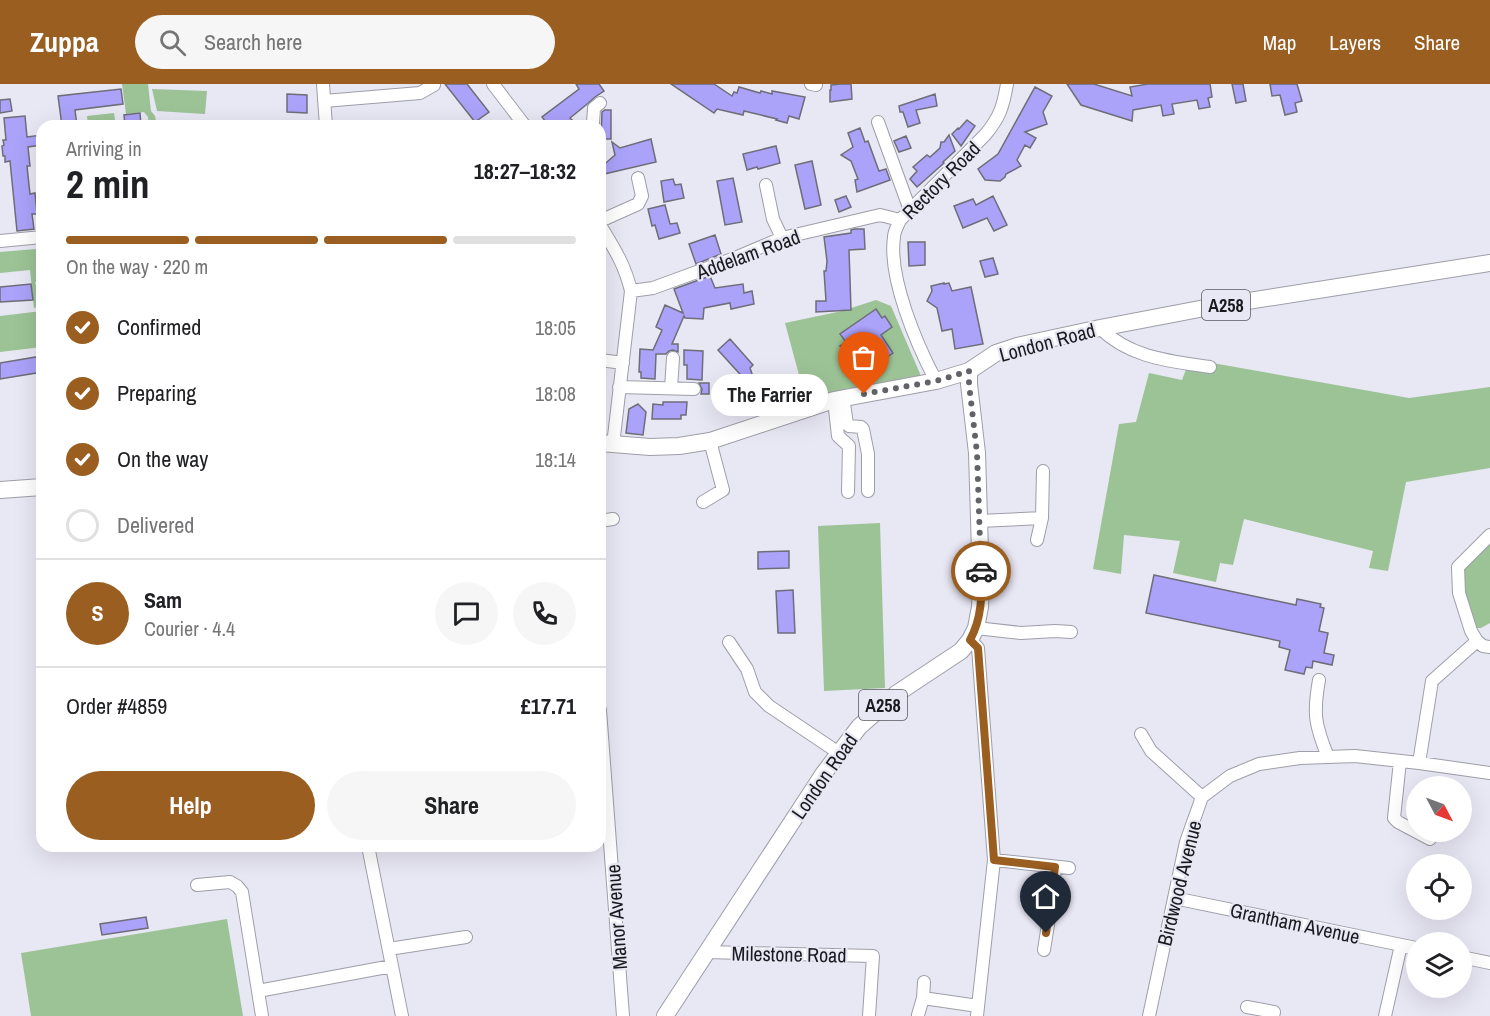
<!DOCTYPE html>
<html lang="en">
<head>
<meta charset="utf-8">
<style>
  body { margin:0; font-family:"Archivo Narrow",sans-serif; background:#f6f6f6; color:#202124; height:100vh; display:flex; flex-direction:column; font-size:22px; white-space:nowrap }
  * { box-sizing:border-box; margin:0 }
  p { font-size:20px; color:#757577 }
  .icon { flex:none; width:33px; height:33px; fill:none; stroke:currentColor; stroke-width:2; stroke-linecap:round; stroke-linejoin:round }
  .map { position:relative; flex:1; overflow:hidden }
  .sheet { position:absolute; left:36px; top:36px; width:570px; height:732px; display:flex; flex-direction:column; background:#fff; border-radius:18px; box-shadow:0 6px 24px #0002 }
  .sheet>* { flex:none }
  .needle { width:39px; rotate:131deg }
  .controls { position:absolute; left:1406px; top:692px; display:grid; gap:12px }
  .controls a { display:grid; place-items:center; width:66px; height:66px; border-radius:50%; background:#fff; box-shadow:0 6px 24px #0002; font-size:30px }
  .pin { position:absolute; display:grid; place-items:center; width:51px; height:51px; color:#fff; margin:-62px -26px; border-radius:50% 50% 50% 0; rotate:-45deg; box-shadow:0 0 6px #0007 }
  .pin .icon { rotate:45deg }
  .courier { position:absolute; display:grid; place-items:center; width:60px; height:60px; margin:-30px; border:4px solid #9a5e21; border-radius:50%; background:#fff; color:#222; box-shadow:0 2px 8px #0007 }
  .bubble { position:absolute; height:42px; border-radius:21px; background:#fff; box-shadow:0 6px 24px #0002; font-size:20px; font-weight:800; line-height:42px; text-align:center }
  .head em { font-style:normal; font-weight:800 }
  .head div { display:flex; flex-direction:column-reverse }
  .head { display:flex; align-items:center; justify-content:space-between; height:102px; padding:0 30px }
  h1 { font-size:39px; font-weight:800; line-height:45px }
  .bar { display:grid; grid-template-columns:repeat(4,1fr); gap:9px 6px; align-content:center; height:72px; padding:0 30px }
  .bar i { height:8px; border-radius:4px; background:#e0e0e0 }
  .bar .current { background:#9a5e21 }
  .bar p { grid-column:span 4 }
  .line { display:flex; align-items:center; gap:15px; padding:0 30px; border-top:2px solid #e0e0e0 }
  .line div { flex:1 }
  .round { display:grid; place-items:center; flex:none; width:63px; height:63px; border-radius:32px; background:#f6f6f6 }
  ol { padding:0 30px; list-style:none }
  li { display:flex; align-items:center; gap:18px; height:66px }
  li p { margin-inline-start:auto }
  li .icon { padding:6px; border-radius:50%; background:#9a5e21; color:#fff; stroke-width:4 }
  li:last-child { color:#757577 }
  li i { width:33px; height:33px; border:3px solid #e0e0e0; border-radius:50% }
  .cta { display:flex; gap:12px; margin-top:auto; padding:12px 30px }
  .cta a { flex:1; height:69px; border-radius:36px; background:#9a5e21; color:#fff; font-size:24px; font-weight:800; line-height:69px; text-align:center }
  .cta a+a { background:#f6f6f6; color:#202124 }
  header { display:flex; align-items:center; gap:36px; box-sizing:border-box; height:84px; padding:0 30px; background:#9a5e21; color:#fff }
  header strong { font-size:28px }
  nav { display:flex; gap:33px; margin-inline-start:auto; font-size:21px }
  .search { width:420px; height:54px; background:#f6f6f6; display:flex; align-items:center; gap:15px; box-sizing:border-box; padding:0 21px; border-radius:33px; color:#757577; font-size:22px }
  .map>svg:first-child { display:block }
  .green { fill:#9cc396 }
  .building { fill:#aba2fa; stroke:#6e6d78; stroke-width:1.5 }
  .lines { fill:none; stroke-linecap:round; stroke-linejoin:round }
  .minor-casing { stroke:#9e9ea9; stroke-width:14 }
  .major-casing { stroke:#9e9ea9; stroke-width:18 }
  .minor { stroke:#fff; stroke-width:12 }
  .major { stroke:#fff; stroke-width:16 }
  .done { stroke:#626269; stroke-width:6; stroke-dasharray:0 10.8 }
  .route { stroke:#9a5e21; stroke-width:8 }
  .labels { text-anchor:middle; dominant-baseline:central; stroke-width:4.5; stroke-linejoin:round; paint-order:stroke }
  .shield { fill:#e8e7f4; stroke:#58585e; stroke-width:1.5 }
  .shield-label { font-size:18px; font-weight:bold; fill:#1a1a1e }
  .street-label { font-size:20px; fill:#1a1a1e; stroke:#e8e7f4 }
</style>
</head>
<body>
<header>
<strong>Zuppa</strong>
<div class="search"><svg class="icon" aria-label="search" viewBox="0 0 24 24"><circle cx="10" cy="10" r="6"/><path d="M15 15l6 6"/></svg>Search here</div>
<nav><a>Map</a><a>Layers</a><a>Share</a></nav>
</header>
<div class="map">
<svg width="1490" height="932" viewBox="0 0 1490 932">
  <rect width="100%" height="100%" fill="#e8e7f4"/>
  <path class="green" d="M122,0H148L151,27L155,32L157,42H149L148,33L144,28L126,30Z
    M152,5L207,7L205,30L157,27Z
    M114,29L116,42H88L87,32Z
    M36,165L39,186L42,191L35,199L42,210V223L34,224L30,186L0,189V168Z
    M876,216L891,222L921,292L806,317L785,239L842,227Z
    M42,227V263L0,268V232Z
    M1190,275L1409,314L1490,303V384L1406,398L1388,487L1369,484L1373,467L1244,435L1233,481L1220,479L1216,498L1173,489L1180,457L1124,451L1121,490L1093,485L1119,340L1136,338L1149,289L1182,296Z
    M880,439L885,604L824,607L818,442Z
    M1490,457V539L1481,544H1474C1470,530 1458,494 1466,482C1472,473 1483,465 1490,457Z
    M227,835L243,932H31L21,869Z"/>
  <path class="building" d="M445,0H467L489,28L475,38Z
    M576,0H599L604,7L595,13L586,21L570,34L572,36L564,42H549L542,33L579,5Z
    M671,0H714L732,12L734,8L737,9L739,3L760,9L761,7L772,10V7L805,13L799,35L789,32L787,39L776,36L777,35L744,27L743,31L717,25L714,29Z
    M841,0H851L852,15L830,18V6H831V1Z
    M1067,0H1094L1132,12L1130,3L1148,0H1210L1212,13L1208,14L1210,23L1199,25L1197,16L1172,20L1174,30L1163,32L1161,21L1133,26L1132,37L1081,21Z
    M1232,0H1243L1246,17L1236,19Z
    M1270,0H1297L1302,17L1295,19L1297,28L1285,31L1280,11L1272,12Z
    M1035,3L1052,12L1043,28L1047,40L1025,48L1036,54L1030,64L1025,61L1017,76L1021,82L1006,90L1005,93L1000,97L985,96L978,85L998,70Z
    M121,5L123,20L75,26L77,42H62L58,12Z
    M287,10L307,11V29L287,28Z
    M935,10L937,22L916,26L920,39L908,43L903,28H900L899,22Z
    M10,15L12,27L0,29V16Z
    M605,26H611V55H601L602,28Z
    M140,29L141,42H125L124,31Z
    M25,32L27,53L42,51V61L28,63L30,82H27L30,110L35,109L36,119L37,130H32L34,145L17,147L10,77L5,78V72H3L2,62L4,61L3,56H6L4,34Z
    M967,36L975,42L961,62L952,50L958,44L959,45Z
    M860,44L865,58L868,57L879,87L886,85L890,96L857,108L855,96L858,95L851,77L841,71L853,63L848,49Z
    M949,51L955,67L943,78L944,79L917,103L910,95L917,87L913,83L927,71L930,73L940,64L941,58H944Z
    M906,52L911,64L899,68L894,57Z
    M651,55L656,78L600,91V84L615,71L612,58L620,64Z
    M776,62L780,79L758,85L757,83L747,86L743,70Z
    M812,77L821,121L805,125L795,81Z
    M733,94L742,138L725,141L717,97Z
    M673,95L675,101L681,100L684,114L664,118L661,97Z
    M846,112L851,123L839,128L835,116Z
    M993,112L1007,141L994,147L987,134L963,144L954,122L973,115L976,121Z
    M665,121L670,140L677,139L680,149L659,155L655,141L652,142L648,125Z
    M854,145H864L865,165L849,166L851,226L816,228V217H826L824,187H826L827,177L824,153L851,149V146Z
    M715,151L721,170L696,180L689,160Z
    M908,158H925V181L909,182Z
    M993,174L998,190L985,193L980,177Z
    M710,192L715,204L743,200L744,209L752,207L754,220L731,225L730,219L704,224L703,235L685,234L684,232L672,260H678V268L673,266L669,267L666,270H656L655,295L641,294V288H639L640,265L653,266L662,246L656,243L665,221L683,229L674,205Z
    M944,199V200L949,199L952,207L971,203L983,260L955,265L952,245L942,247L937,224L927,217L932,207L931,202Z
    M31,200L33,216L0,218V203Z
    M876,225L882,234L885,232L892,243L881,251L893,269L869,285L856,267L848,273L840,262L846,258L840,250Z
    M730,255L753,281L750,284L759,310L733,319L734,321L724,325L719,310L748,299L718,266Z
    M684,266L703,267L702,296L687,295V281H684Z
    M42,272V288L0,295V279Z
    M699,299H709V310H701L702,305Z
    M802,305L804,315L783,322L780,314Z
    M768,310L774,325L760,329L754,315Z
    M663,318H687L686,331H681V335H652L653,320L663,321Z
    M638,320L646,328L643,351L626,349L629,325Z
    M789,467V484L758,485V468Z
    M1154,491L1296,521L1297,515L1321,520L1320,523L1324,524L1319,547L1328,549L1324,569L1334,571L1332,581L1313,577L1312,584L1306,583L1304,590L1285,586L1290,566L1279,563L1280,557L1146,529Z
    M793,506L795,549H778L776,507Z
    M146,833L148,844L102,851L100,840Z"/>
  <g class="lines">
    <g class="minor-casing">
      <path id="minor" d="M323,0L326,42
        M493,0L525,42
        M811,0L816,1
        M324,17L420,9L434,1
        M878,38L910,126
        M590,42L593,39L594,24L600,19
        M766,101L773,135L782,154
        M600,137L638,120L642,112L638,94
        M600,141C614,164 625,181 631,207L613,361
        M0,157L42,153
        M631,207L653,204L735,174L782,154L880,131L900,136
        M1100,244C1130,274 1170,277 1210,283
        M600,276L623,279
        M936,297C917,261 888,194 894,153C894,147 898,141 900,136L985,51C1000,33 1003,23 1007,0
        M619,303L694,305
        M671,304L673,274
        M843,313L847,340L849,342L861,343L863,345L868,370V407
        M834,316L838,352L849,362L848,408
        M703,418L723,406L710,357
        M600,437L613,435
        M979,437L1042,434L1043,387
        M1490,451L1458,483L1459,509L1471,547L1477,557L1483,562L1490,563
        M1037,456L1042,434
        M976,544L1021,549L1055,547L1071,548
        M970,556L978,564L994,776L977,932
        M729,558L747,585L755,608L769,622L839,669
        M1319,596C1313,630 1315,641 1328,673
        M600,626L623,932
        M1141,650L1151,667L1202,713
        M1400,677L1394,734L1398,738L1430,755
        M1419,679L1432,597L1477,557
        M368,762L402,932
        M994,776L1069,784
        M197,801L230,798L237,802L242,808L258,907
        M1174,814L1416,864
        M389,865L466,853
        M1044,866L1052,815L1055,783
        M706,868L873,872L869,932
        M1461,873L1490,879
        M923,914L978,922
        M1247,923L1274,928L1273,932
        M918,931L923,914L924,898
        M262,932L258,907L392,882
        M1149,932L1186,758L1202,713L1230,692L1259,680L1300,674L1355,672L1419,679L1490,689
        M1385,932L1401,861"/>
    </g>
    <g class="major-casing">
      <path id="major" d="M600,359L650,363L679,362L710,357L834,316L936,297L969,287L996,269L1017,262L1100,244L1210,223L1490,179
        M0,406L42,403
        M665,932L824,689L859,643L896,610L961,567L970,556L976,544L980,523L981,500L977,369L969,300V287"/>
    </g>
    <use href="#minor" class="minor"/>
    <use href="#major" class="major"/>
  </g>
  <g class="lines">
    <path class="done" d="M864,310L936,297L969,287V300L977,369L981,487"/>
    <path class="route" d="M981,487C982,511 982,534 970,556L978,564L994,776L1055,783L1046,849"/>
  </g>
  <g class="labels">
    <g class="shield">
      <rect x="1202" y="206" width="48" height="30" rx="4.5"/>
      <rect x="859" y="606" width="48" height="30" rx="4.5"/>
    </g>
    <g class="shield-label">
      <text x="1226" y="221">A258</text>
      <text x="883" y="621">A258</text>
    </g>
    <g class="street-label">
      <text transform="translate(941 96) rotate(-45)">Rectory Road</text>
      <text transform="translate(748 170) rotate(-20)">Addelam Road</text>
      <text transform="translate(1047 258) rotate(-15)">London Road</text>
      <text transform="translate(824 692) rotate(-55)">London Road</text>
      <text transform="translate(1179 799) rotate(-76)">Birdwood Avenue</text>
      <text transform="translate(616 833) rotate(-94)">Manor Avenue</text>
      <text transform="translate(1295 839) rotate(12)">Grantham Avenue</text>
      <text transform="translate(789 870) rotate(1)">Milestone Road</text>
    </g>
  </g>
</svg>
<div class="controls">
<a><svg class="needle" viewBox="-14 -14 28 28"><path d="M0-13l5 13h-10z" fill="#e53935"/><path d="M0 13l5-13h-10z" fill="#757577"/></svg></a>
<a><svg class="icon" aria-label="locate" viewBox="0 0 24 24"><circle cx="12" cy="12" r="6"/><path d="M12 2v4M12 18v4M2 12h4M18 12h4"/></svg></a>
<a><svg class="icon" aria-label="layers" viewBox="0 0 24 24"><path d="M12 4l9 5-9 5-9-5zM3 14l9 5 9-5"/></svg></a>
</div>
<div class="pin" style="left:864px;top:310px;background:#ea580c"><svg class="icon" aria-label="bag" viewBox="0 0 24 24"><path d="M5 8h14l-1 12H6zM9 8a3 3 0 0 1 6 0"/></svg></div>
<div class="pin" style="left:1046px;top:849px;background:#1f2937"><svg class="icon" aria-label="home" viewBox="0 0 24 24"><path d="M3 11l9-7 9 7M6 9v11h12V9"/></svg></div>
<div class="courier" style="left:981px;top:487px"><svg class="icon" aria-label="car" viewBox="0 0 24 24"><path d="M5 17H2v-5l4-1 3-4h7l3 4 3 1v5h-3M9 17h6M6 11h13"/><circle cx="7" cy="17" r="2"/><circle cx="17" cy="17" r="2"/></svg></div>
<div class="bubble" style="left:711px;top:290px;width:117px">The Farrier</div>
<section class="sheet">
<div class="head"><div><h1>2 min</h1><p>Arriving in</p></div><em>18:27–18:32</em></div>
<div class="bar"><i class="current"></i><i class="current"></i><i class="current"></i><i></i><p>On the way · 220 m</p></div>
<ol>
<li><svg class="icon" aria-label="check" viewBox="0 0 24 24"><path d="M5 12l5 5 9-10"/></svg>Confirmed<p>18:05</p></li>
<li><svg class="icon" aria-label="check" viewBox="0 0 24 24"><path d="M5 12l5 5 9-10"/></svg>Preparing<p>18:08</p></li>
<li><svg class="icon" aria-label="check" viewBox="0 0 24 24"><path d="M5 12l5 5 9-10"/></svg>On the way<p>18:14</p></li>
<li><i></i>Delivered</li>
</ol>
<div class="line" style="height:108px"><b class="round" style="background:#9a5e21;color:#fff">S</b><div><b>Sam</b><p>Courier · 4.4</p></div><a class="round"><svg class="icon" aria-label="chat" viewBox="0 0 24 24"><path d="M4 5h16v11H9l-5 4z"/></svg></a><a class="round"><svg class="icon" aria-label="phone" viewBox="0 0 24 24"><path d="M5 4h4l2 5-3 2q2 4 5 5l2-3 5 2v4C11 20 4 13 5 4z"/></svg></a></div>
<div class="line" style="height:78px"><div>Order #4859</div><b>£17.71</b></div>
<div class="cta"><a>Help</a><a>Share</a></div>
</section>
</div>
</body>
</html>
